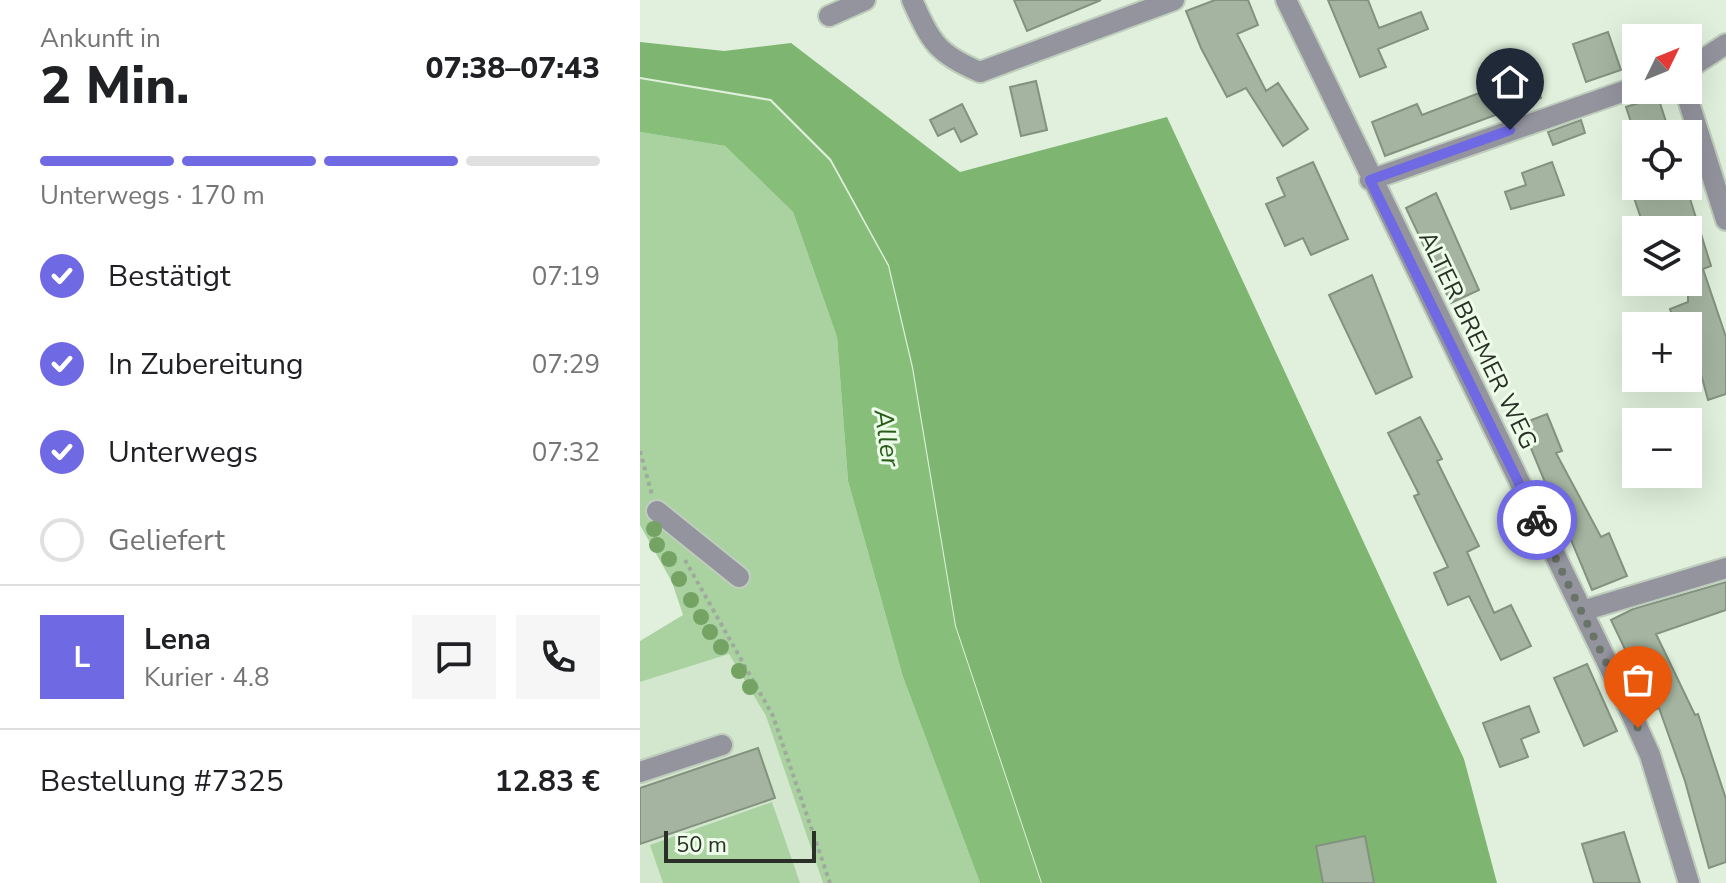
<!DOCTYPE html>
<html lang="de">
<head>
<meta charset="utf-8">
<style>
  body { margin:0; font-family:"Nunito Sans",sans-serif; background:#f6f6f6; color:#202124; height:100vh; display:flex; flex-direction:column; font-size:30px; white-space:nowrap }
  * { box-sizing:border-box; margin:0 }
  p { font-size:26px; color:#757577 }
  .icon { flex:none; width:44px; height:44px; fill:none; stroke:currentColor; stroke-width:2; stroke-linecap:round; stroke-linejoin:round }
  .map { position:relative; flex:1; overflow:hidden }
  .panel { display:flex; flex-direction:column; background:#fff; width:640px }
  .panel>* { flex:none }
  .needle { width:52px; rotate:47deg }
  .controls { position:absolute; left:982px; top:24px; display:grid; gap:16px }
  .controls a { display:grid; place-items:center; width:80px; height:80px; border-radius:0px; background:#fff; box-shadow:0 8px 32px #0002; font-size:40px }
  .scale { position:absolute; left:24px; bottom:20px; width:152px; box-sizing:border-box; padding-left:8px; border:4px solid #2a3028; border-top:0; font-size:22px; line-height:28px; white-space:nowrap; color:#2a3028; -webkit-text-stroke:6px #edfde9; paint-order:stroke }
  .pin { position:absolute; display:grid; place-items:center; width:68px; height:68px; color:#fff; margin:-82px -34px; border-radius:50% 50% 50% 0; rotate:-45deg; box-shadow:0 0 8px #0007 }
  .pin .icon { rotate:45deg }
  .courier { position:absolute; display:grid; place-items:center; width:80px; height:80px; margin:-40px; border:6px solid #6f69e3; border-radius:50%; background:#fff; color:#222; box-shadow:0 2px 10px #0007 }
  .overview em { font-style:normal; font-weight:800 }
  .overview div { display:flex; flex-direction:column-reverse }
  .overview { display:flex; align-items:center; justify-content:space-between; height:136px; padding:0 40px }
  h1 { font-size:52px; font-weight:800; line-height:60px }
  .bar { display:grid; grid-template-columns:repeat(4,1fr); gap:12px 8px; align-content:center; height:96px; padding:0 40px }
  .bar i { height:10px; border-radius:6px; background:#e0e0e0 }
  .bar .current { background:#6f69e3 }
  .bar p { grid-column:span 4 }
  .line { display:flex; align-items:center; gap:20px; padding:0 40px; border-top:2px solid #e0e0e0 }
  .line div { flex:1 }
  .round { display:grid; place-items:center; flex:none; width:84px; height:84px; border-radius:0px; background:#f6f6f6 }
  ol { padding:0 40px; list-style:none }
  li { display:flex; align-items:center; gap:24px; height:88px }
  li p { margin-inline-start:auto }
  li .icon { padding:8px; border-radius:50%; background:#6f69e3; color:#fff; stroke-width:4 }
  li:last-child { color:#757577 }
  li i { width:44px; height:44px; border:4px solid #e0e0e0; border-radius:50% }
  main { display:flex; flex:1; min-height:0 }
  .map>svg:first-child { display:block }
  .built { fill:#d2e7cd }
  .green { fill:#aad2a1 }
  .forest { fill:#7eb671 }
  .water { fill:#87bf7a }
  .building { fill:#a4b4a0; stroke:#83927f; stroke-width:2 }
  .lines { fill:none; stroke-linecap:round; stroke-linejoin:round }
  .minor-casing { stroke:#bfcdbc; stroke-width:24 }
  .path { stroke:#9eaa9b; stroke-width:4; stroke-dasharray:4 4; stroke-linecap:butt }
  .minor { stroke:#93949e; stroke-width:20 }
  .tree { fill:#74a363 }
  .done { stroke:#6a7367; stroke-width:8; stroke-dasharray:0 14.4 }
  .route { stroke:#6f69e3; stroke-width:10 }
  .labels { text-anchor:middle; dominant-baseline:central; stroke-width:6; stroke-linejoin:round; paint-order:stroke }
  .street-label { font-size:24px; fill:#2a3028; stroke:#edfde9 }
  .water-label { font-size:26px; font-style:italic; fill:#285d1a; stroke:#edfde9 }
</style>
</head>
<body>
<main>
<section class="panel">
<div class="overview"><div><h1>2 Min.</h1><p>Ankunft in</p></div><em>07:38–07:43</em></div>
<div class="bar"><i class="current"></i><i class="current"></i><i class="current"></i><i></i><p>Unterwegs · 170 m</p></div>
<ol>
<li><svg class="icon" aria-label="check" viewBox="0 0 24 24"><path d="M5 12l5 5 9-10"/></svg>Bestätigt<p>07:19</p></li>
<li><svg class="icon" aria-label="check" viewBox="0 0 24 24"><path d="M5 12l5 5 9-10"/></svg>In Zubereitung<p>07:29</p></li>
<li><svg class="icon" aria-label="check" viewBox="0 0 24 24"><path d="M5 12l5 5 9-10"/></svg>Unterwegs<p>07:32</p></li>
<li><i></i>Geliefert</li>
</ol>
<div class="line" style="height:144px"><b class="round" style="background:#6f69e3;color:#fff">L</b><div><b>Lena</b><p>Kurier · 4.8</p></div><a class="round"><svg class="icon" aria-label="chat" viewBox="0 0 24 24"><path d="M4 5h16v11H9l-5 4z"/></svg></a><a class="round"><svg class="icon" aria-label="phone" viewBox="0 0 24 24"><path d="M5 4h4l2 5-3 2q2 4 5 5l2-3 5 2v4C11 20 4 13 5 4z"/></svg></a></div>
<div class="line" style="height:104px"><div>Bestellung #7325</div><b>12.83 €</b></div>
</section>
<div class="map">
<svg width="1086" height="883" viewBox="0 0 1086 883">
  <rect width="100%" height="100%" fill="#e0f0dc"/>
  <path class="built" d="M89,654L126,716L183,883H0V682Z"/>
  <path class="green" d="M0,132L85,146L153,212L197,337L208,481L263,677L340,883H183L126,716L89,654L0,682V641L43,615L32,582L0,525Z
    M132,802L160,883H23L10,845Z"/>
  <path class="forest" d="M0,42L84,51L151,43L320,172L527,117L824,759L857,883H402L316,626L273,367L249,265L191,159L131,99L0,77Z"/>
  <path class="water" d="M0,79L130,101L190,161L248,266L272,368L315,626L401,883H340L263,677L208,481L197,337L153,212L85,146L0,132Z"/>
  <path class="building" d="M374,0H461L387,31Z
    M575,0H608L618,25L597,34L626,91L638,83L668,129L643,146L606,88L587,97L561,48L546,11Z
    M688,0H728L739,28L781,12L788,29L738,49L746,67L720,77Z
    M968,32L981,70L946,82L933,44Z
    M888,62L901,98L745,156L732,122L777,104L782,115L855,87L851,76Z
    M396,81L407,130L381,136L370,87Z
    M1018,97L1030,134H995L986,107Z
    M322,104L337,134L321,142L314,128L298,136L290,120Z
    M941,120L945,133L913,145L908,132Z
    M673,162L708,239L671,255L663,238L645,246L626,204L645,196L637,178Z
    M912,162L924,195L871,209L865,192L886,185L882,173Z
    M1008,186H1046L1071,266L1063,269L1086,337V394L1068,400L1048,326H1036L1030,309L1048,302V220L1018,230H1005L994,198L1010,193Z
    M796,193L839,290L811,303L766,208Z
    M732,275L772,377L736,394L689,295Z
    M907,414L922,451L916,453L961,537L969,533L987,576L952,590L929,535L926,537L901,490L907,487L881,424Z
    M780,417L802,459L797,461L839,546L827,552L854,613L871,605L891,646L861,660L829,596L808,605L794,573L808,567L774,496L779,494L748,433Z
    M1086,582V610L1016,634L1055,715L1058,714L1086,799V862L1069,868L1045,781L1019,708L1014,710L971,620L993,609Z
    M947,664L977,731L944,746L914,678Z
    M889,706L899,732L881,739L888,757L860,767L843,723Z
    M118,748L135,798L0,844V788Z
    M984,832L1000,883H954L942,844Z
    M725,836L734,883H683L676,846Z"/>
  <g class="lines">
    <g class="minor-casing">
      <path id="minor" d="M272,0C291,42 297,54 340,72L534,0
        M646,0L981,691L1010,755L1049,883
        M189,16L225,0
        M1048,69L1086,44
        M1045,90L1086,220
        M730,180L996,87
        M17,511L99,577
        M942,611L1086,568
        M0,772L82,745"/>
    </g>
    <path class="path" d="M0,451L12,495
      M45,560L133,716L190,883"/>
    <use href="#minor" class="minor"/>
  </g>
  <g class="tree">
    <circle cx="14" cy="529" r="8"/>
    <circle cx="17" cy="545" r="8"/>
    <circle cx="29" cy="559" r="8"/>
    <circle cx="39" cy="579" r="8"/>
    <circle cx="51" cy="600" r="8"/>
    <circle cx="61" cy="617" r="8"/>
    <circle cx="70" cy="632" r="8"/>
    <circle cx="81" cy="647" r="8"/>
    <circle cx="99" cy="671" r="8"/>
    <circle cx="110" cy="687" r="8"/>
  </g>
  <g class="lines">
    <path class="done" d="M897,520L998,728"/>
    <path class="route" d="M870,130L730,180L897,520"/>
  </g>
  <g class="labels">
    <g class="street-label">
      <text transform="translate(838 340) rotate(64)">ALTER BREMER WEG</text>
    </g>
    <g class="water-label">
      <text transform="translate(247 438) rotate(82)">Aller</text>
    </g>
  </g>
</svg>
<div class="controls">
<a><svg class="needle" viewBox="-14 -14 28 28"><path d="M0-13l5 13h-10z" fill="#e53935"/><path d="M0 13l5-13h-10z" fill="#757577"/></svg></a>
<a><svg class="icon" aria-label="locate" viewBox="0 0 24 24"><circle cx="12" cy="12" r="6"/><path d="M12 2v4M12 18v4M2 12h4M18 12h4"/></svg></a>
<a><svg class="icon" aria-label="layers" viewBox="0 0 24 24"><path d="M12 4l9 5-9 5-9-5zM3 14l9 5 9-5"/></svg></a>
<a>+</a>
<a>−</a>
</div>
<div class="scale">50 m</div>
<div class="pin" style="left:998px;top:728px;background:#ea580c"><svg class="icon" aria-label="bag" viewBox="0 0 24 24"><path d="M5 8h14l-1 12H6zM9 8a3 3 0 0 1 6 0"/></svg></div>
<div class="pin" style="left:870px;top:130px;background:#1f2937"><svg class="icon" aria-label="home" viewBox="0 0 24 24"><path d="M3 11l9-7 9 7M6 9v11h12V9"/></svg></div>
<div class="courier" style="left:897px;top:520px"><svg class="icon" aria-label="bike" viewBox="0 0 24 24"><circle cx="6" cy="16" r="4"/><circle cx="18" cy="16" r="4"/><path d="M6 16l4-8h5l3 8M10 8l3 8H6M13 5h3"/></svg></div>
</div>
</main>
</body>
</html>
